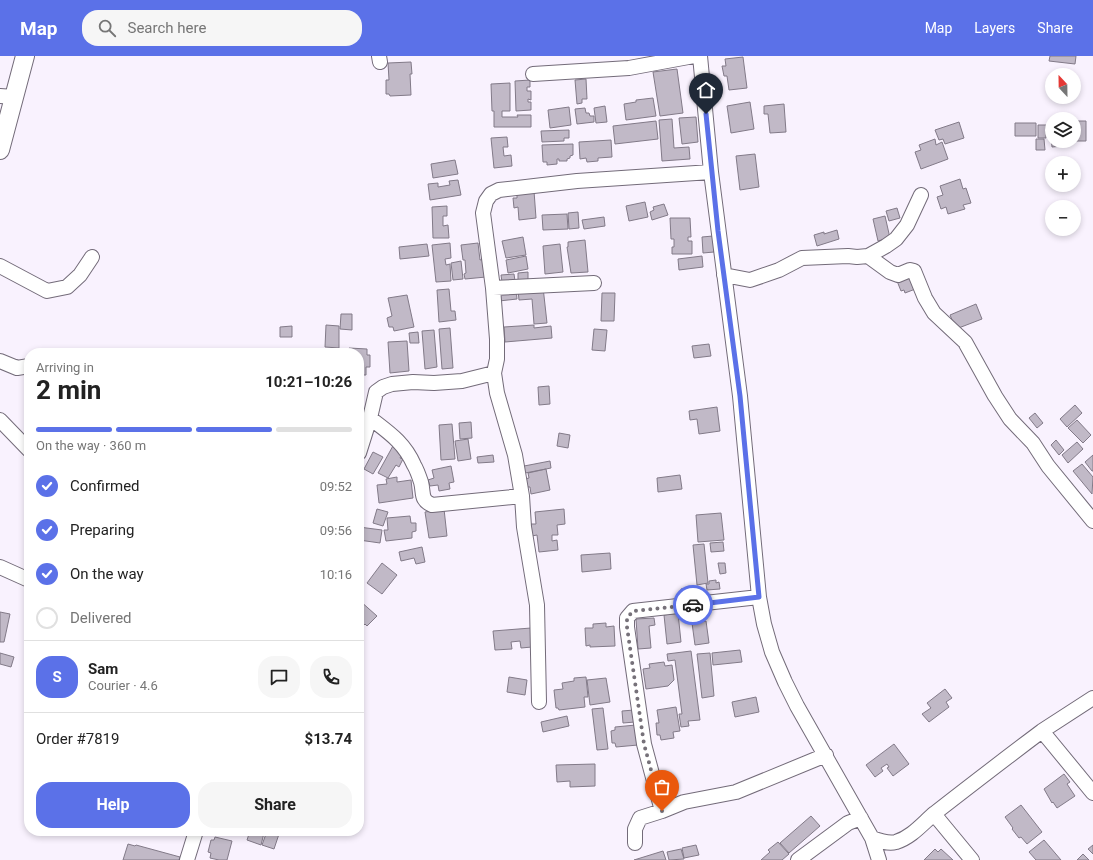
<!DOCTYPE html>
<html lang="en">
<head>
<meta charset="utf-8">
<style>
  body { margin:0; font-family:Roboto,sans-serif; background:#f6f6f6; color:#222; height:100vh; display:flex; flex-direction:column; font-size:15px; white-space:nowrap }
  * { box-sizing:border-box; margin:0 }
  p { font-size:13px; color:#767676 }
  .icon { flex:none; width:22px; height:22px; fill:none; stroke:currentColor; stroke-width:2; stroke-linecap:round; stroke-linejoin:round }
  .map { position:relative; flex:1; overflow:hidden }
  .details { position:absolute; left:24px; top:292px; width:340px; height:488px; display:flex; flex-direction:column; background:#fff; border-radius:16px; box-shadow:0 2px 6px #0003 }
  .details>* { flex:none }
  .needle { width:26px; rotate:338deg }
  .controls { position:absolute; left:1045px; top:12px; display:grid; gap:8px }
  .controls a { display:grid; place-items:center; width:36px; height:36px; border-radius:50%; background:#fff; box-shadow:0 2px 6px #0003; font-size:20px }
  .pin { position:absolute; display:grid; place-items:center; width:34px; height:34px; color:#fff; margin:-41px -17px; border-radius:50% 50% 50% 0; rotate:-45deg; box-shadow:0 0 4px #0007 }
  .pin .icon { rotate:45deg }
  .courier { position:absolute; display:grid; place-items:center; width:40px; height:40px; margin:-20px; border:3px solid #5b71e8; border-radius:50%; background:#fff; color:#222; box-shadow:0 1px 5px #0007 }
  .overview em { font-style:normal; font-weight:700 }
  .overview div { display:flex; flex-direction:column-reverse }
  .overview { display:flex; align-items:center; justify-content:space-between; height:68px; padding:0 12px }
  h1 { font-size:26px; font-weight:700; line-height:30px }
  .bar { display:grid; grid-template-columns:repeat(4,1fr); gap:6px 4px; align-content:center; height:48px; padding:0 12px }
  .bar i { height:5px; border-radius:3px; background:#e0e0e0 }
  .bar .on { background:#5b71e8 }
  .bar p { grid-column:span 4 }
  .line { display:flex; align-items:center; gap:10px; padding:0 12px; border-top:1px solid #e0e0e0 }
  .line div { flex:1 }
  .round { display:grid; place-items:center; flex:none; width:42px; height:42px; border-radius:16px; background:#f6f6f6 }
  ol { padding:0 12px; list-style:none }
  li { display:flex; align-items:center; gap:12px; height:44px }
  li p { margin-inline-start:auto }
  li .icon { padding:4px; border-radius:50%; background:#5b71e8; color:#fff; stroke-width:4 }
  li:last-child { color:#767676 }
  li i { width:22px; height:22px; border:2px solid #e0e0e0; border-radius:50% }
  .primary-button { display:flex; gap:8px; margin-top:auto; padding:8px 12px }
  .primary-button a { flex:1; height:46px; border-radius:16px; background:#5b71e8; color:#fff; font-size:16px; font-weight:700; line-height:46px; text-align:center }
  .primary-button a+a { background:#f6f6f6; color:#222 }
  header { display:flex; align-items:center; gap:24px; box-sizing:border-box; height:56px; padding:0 20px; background:#5b71e8; color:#fff }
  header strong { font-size:19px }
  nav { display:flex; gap:22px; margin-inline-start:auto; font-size:14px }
  .search { width:280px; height:36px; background:#f6f6f6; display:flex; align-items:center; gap:10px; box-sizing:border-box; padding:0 14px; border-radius:16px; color:#767676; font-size:15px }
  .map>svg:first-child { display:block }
  .building { fill:#c1b9c7; stroke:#827a88 }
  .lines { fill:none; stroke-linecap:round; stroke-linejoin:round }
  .minor-casing { stroke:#736b79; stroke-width:16 }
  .major-casing { stroke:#736b79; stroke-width:20 }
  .minor { stroke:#fff; stroke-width:14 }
  .major { stroke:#fff; stroke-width:18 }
  .done { stroke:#767179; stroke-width:4; stroke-dasharray:0 7.2 }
  .route { stroke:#5b71e8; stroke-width:5 }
</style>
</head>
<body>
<header>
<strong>Map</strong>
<div class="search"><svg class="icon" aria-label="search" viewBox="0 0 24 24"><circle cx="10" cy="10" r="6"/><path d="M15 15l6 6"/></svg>Search here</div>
<nav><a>Map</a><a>Layers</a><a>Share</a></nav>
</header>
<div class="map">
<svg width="1093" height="804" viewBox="0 0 1093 804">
  <rect width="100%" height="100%" fill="#f9f2fe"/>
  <path class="building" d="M1050,0H1076L1075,8L1049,5Z
    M743,1L747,32L729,34L727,20H724L722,10H726L725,3Z
    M411,6L412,18H410L411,39L390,40L389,38H386V24H389L388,7Z
    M677,13L683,57L660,60L653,16Z
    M586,23L587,43H582V47L577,48L575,24Z
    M530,24V31H527V35H531V44L528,43V46H531V54L516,55L515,25Z
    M510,27V55H502V61H518L517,59H531V71H494V55H492L491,28Z
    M653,42L656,60L626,64L624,48L636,46V44Z
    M750,46L754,73L731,77L727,50Z
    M784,48L786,76L770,77L768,58H764V50Z
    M605,50L607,66L596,67L594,52Z
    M569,51L571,69L550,72L548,54Z
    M585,52L586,57H589L590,60H594V66L577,68L575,53Z
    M696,61L698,86L682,88L679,62Z
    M672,63L674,92L689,91L690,103L662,105L659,64Z
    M656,65L658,83L615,88L613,70Z
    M1077,65H1086V85H1076Z
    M959,66L964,82L945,88L943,83L939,84L935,74Z
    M1015,67H1036V80H1015Z
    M1074,67H1076V78H1074Z
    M1038,69H1046V82H1038Z
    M1050,69H1052V85H1062L1063,90L1052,91Z
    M569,74V82H564V85L542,86L541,75Z
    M507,81L508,91H503L504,100L511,99L512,110L494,112L491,82Z
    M935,83L936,89L942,86L948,103L921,113L915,96L921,94L919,89Z
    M1036,83H1044L1045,94H1036Z
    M611,84L612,101L598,102V105L587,106L586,102L580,103L579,86Z
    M573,88V99L570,100V102L567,103V105H559V103H557V108L547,109V106H543L542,89Z
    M755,98L759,131L740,134L736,100Z
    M455,104L458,118L433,122L431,108Z
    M960,123L963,133L966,132L971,147L963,149L965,153L948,158L946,151L941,153L937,141L943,139L940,130Z
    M458,124L461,139L430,144L428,128L438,127V131L450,129L449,125Z
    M534,135L536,162L519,164L518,151L514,152L513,142H517V136Z
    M645,146L648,161L629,165L626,150Z
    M664,148L668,159L652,164L650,156L654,154L653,151Z
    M447,150V160H443V170L448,169L449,182H433L432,151Z
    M897,152L900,162L889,165L886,155Z
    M578,156L579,172L569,173L568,157Z
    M567,158L568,173L543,174L542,159Z
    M885,160L890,182L878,185L873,163Z
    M604,161L605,170L584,173L582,164Z
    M670,162H690L691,181H688V185H692V198H672V191H674V183H671Z
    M837,174L839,183L817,190L814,179L824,176V178Z
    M713,180L714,196L703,197L702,181Z
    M523,181L526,199L506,202L502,185Z
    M585,184L588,216L571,217L567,191H568V186Z
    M450,187L451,202L445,203L446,209L450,208L451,225L436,226L432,189Z
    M478,187L480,204L484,203L486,221L465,223L464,218L466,217L465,204H463L461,189Z
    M427,188L429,200L400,203L399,191Z
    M560,188L563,216L545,218L543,190Z
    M526,200L528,213L508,217L506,204Z
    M702,200L703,211L679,214L678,203Z
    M461,205L463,223L453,224L451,207Z
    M528,216V224L518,225V217Z
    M912,216L918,232L905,237L904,234L901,235L897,225Z
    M514,218L515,225L502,226L501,219Z
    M543,231L547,267L534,268L532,243L519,244L518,234Z
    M449,233L451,255H455L456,264L439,266L437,234Z
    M516,233L517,243L499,245L498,236Z
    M602,237H615L614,265H601Z
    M407,239L414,271L394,275L393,271H389L387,262L392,260L388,242Z
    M976,248L982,263L956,273L950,259Z
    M341,258H352V274L340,273Z
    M326,269L339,270V292L325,291Z
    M534,269V272L551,270L552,282L505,286L504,271Z
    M292,270V281H280V271Z
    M450,272L453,312L442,313L439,273Z
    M594,273L607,274L605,295L592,294Z
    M434,274L437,311L425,313L422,275Z
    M418,276L419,287H410L409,277Z
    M407,285L409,315L390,317L388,286Z
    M709,288L711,300L694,302L692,290Z
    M349,292L367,293V299H370V311H366V319H359V297H348Z
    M549,330L550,348L539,349L538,331Z
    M1075,349L1082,357L1067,371L1060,363Z
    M717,351L720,375L699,378L697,363L690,364L689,355Z
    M1035,357L1043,367L1037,372L1029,362Z
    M1077,364L1091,379L1083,387L1068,372Z
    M471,366L472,382L460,383L459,367Z
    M452,368L455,403L441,404L439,369Z
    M559,377L570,379L568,392L557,390Z
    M468,383L471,403L458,405L455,385Z
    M1056,384L1064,394L1059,399L1051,389Z
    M1077,386L1083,393L1068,407L1062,399Z
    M394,388L404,393L400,402L403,403L399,411L396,409L388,422L378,417Z
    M373,396L383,401L373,418L364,413Z
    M493,399L494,406L478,407L477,401Z
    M1093,399V415H1092L1085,406Z
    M550,405L551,412L520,418L519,411Z
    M1082,408L1093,421L1092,438L1073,415Z
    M451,410L454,426L449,427L450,433L439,435L438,429L430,430L428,424L434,422L432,414Z
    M546,413L550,434L531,438L530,431H527L525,423L529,422L528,417Z
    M680,419L682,433L658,436L657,422Z
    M397,421V426L411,424L413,442L379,447L377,429L387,428L386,423Z
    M377,453L388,456L383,470L373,467Z
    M444,453L447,480L429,482L425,456Z
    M564,453L565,468L557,469L558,479H552V485L557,484L558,494L539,496L537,479L532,480L531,468H536L535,456Z
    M721,457L724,484L698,486L696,459Z
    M410,460L411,467H416V475L412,476V482L386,485L384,474H388L387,462Z
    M359,471L382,474L380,487L359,484Z
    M723,486L724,495L711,496L710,487Z
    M704,488L708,527L697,529L693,489Z
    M422,491L425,506L416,508L414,502L401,505L399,496Z
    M610,497L611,513L582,516L581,499Z
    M382,507L397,519L382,538L367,527Z
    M718,507H725L726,517L720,518Z
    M716,524V527L719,526L720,533L707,534L706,528H709V525Z
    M692,532L693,541L682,542L681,533Z
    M359,544L377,560L367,570L365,568L360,573L359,572Z
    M0,556L10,558L4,586H0Z
    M678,557L681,586L667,588L664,559Z
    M654,562L655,569L649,570L651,592L638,593L636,563Z
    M706,565L709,587L695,589L692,567Z
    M606,567V571L614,570L615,590L590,591V589L586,590L585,572H593V568Z
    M531,572L532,591L521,592L520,585L511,586L512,593L495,594L493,575Z
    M740,594L742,606L713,609L712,597Z
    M691,595L700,664L688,665L689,670L681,671L679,658H682L675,604L668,605L667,598Z
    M0,597L14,601L11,611L0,608Z
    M710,597L714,640L702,642L697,598Z
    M664,606L665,610L672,609L674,624L668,630L646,633L643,613L650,612L649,608Z
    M509,621L527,624L525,639L507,636Z
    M586,621L588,641H584L585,651L559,654L558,652H556L554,634L563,633L562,627L574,625V622Z
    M606,622L610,646L590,649L587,624Z
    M945,633L952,642L946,646L949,651L929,666L922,658L931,652L927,647Z
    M756,641L759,656L735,661L732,646Z
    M676,651L680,675L673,676L674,682L661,684L660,679H657L656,667H659L657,654Z
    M603,652L608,693L597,694L592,653Z
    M634,654L635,666L623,667L622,655Z
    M567,660L569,670L543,676L541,666Z
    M636,669L638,689L616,691L615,687H612L611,675L615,674V671Z
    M894,688L909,708L893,720L887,712L889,711L887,708L881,712L883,715L875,721L866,709Z
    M595,708V730L570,731V725L557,726L556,709Z
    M1064,718L1070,726L1067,728L1075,740L1057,752L1053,746L1052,747L1044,733Z
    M1021,749L1042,776L1027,788L1021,781L1019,782L1012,773L1013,772L1005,761Z
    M811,760L820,770L789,797L780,787Z
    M180,775H189L188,779L180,776Z
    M250,775H258L264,777L261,789L247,784Z
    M267,775H280L274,793L262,789Z
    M215,781L232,785L227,804H219L210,802L211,797L208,796L211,784H214Z
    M1044,784L1061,804H1036L1029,796Z
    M778,786L789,798L782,804H761L770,796L768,794Z
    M128,788L135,790L136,789L180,801L179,804H123Z
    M696,789L699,799L684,802L682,792Z
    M1093,789V798L1088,793Z
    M681,793L684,803L669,804L667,796Z
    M935,793L938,796L941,793L953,804H924Z
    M663,795L666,804H634Z
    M1083,798L1089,804H1077Z"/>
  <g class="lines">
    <g class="minor-casing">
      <path id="minor" d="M379,0L380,6
        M700,0L711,116L740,340L759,541L764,568L772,596L785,626L797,650L872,782C880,785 888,788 896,786C912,781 923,767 935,757C971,729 1006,702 1042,675L1093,737
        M533,18L629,12L694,0
        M0,40L14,41
        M868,200L890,216L898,219L910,214L914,215L925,242L934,257L965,286L995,340L1010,363L1033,387L1048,410L1093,465
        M0,210L47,235L67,231L80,219L92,201
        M724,219L750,224L779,214L802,202L848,200L857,201L868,200L886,190L896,183L907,169L921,139
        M493,232L594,227
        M0,305L17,312L29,310
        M370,362C388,376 404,386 414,409C417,414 419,420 421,426C424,437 420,444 432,449L522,440
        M0,364L29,394
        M359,397L370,362L376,336L383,331L392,328L413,326L434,327L462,325L494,317
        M0,511L29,524
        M539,646L537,549L524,471L522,440L515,399L497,337L494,317L497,303V283L493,232L483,157L486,145L491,138L499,134L577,125L711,116
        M1042,675L1093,642
        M662,755L644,688L627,571V562L633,555L759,541
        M934,758L972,804
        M872,782L879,804
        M635,787V773L640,762L662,755L684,746L736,736L826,699
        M187,804L196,775
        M798,804L848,767L861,762"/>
    </g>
    <g class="major-casing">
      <path id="major" d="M0,94L25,0"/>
    </g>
    <use href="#minor" class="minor"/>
    <use href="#major" class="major"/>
  </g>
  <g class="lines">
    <path class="done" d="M662,755L644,688L627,571V562L633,555L693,549"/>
    <path class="route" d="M693,549L759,541L740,340L718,175L706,58"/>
  </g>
</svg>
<div class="controls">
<a><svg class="needle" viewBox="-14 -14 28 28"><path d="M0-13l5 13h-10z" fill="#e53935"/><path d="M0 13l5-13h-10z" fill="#767676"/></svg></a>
<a><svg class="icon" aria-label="layers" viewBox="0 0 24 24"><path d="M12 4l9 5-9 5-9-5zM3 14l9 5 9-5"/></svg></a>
<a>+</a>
<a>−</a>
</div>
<div class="pin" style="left:662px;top:755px;background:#ea580c"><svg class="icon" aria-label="bag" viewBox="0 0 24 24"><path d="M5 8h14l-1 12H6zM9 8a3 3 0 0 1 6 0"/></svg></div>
<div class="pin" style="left:706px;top:58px;background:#1f2937"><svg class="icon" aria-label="home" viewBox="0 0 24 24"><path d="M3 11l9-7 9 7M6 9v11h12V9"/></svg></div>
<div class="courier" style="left:693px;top:549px"><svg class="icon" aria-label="car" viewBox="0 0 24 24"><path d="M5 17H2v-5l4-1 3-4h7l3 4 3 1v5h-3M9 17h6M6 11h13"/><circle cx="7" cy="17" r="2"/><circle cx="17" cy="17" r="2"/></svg></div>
<section class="details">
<div class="overview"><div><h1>2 min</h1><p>Arriving in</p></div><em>10:21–10:26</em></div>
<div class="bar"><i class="on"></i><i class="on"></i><i class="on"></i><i></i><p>On the way · 360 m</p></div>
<ol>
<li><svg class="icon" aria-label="check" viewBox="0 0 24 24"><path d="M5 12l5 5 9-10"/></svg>Confirmed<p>09:52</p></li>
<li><svg class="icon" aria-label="check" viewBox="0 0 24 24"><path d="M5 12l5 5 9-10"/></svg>Preparing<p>09:56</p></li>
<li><svg class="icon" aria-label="check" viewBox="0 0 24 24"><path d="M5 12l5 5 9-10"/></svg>On the way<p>10:16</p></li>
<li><i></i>Delivered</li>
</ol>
<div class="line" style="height:72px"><b class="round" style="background:#5b71e8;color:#fff">S</b><div><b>Sam</b><p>Courier · 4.6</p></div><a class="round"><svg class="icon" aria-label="chat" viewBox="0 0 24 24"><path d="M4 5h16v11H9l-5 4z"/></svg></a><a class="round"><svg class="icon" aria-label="phone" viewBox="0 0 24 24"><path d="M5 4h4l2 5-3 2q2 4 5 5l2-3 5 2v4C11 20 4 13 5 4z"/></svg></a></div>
<div class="line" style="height:52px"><div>Order #7819</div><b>$13.74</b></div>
<div class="primary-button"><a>Help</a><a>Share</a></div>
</section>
</div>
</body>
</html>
